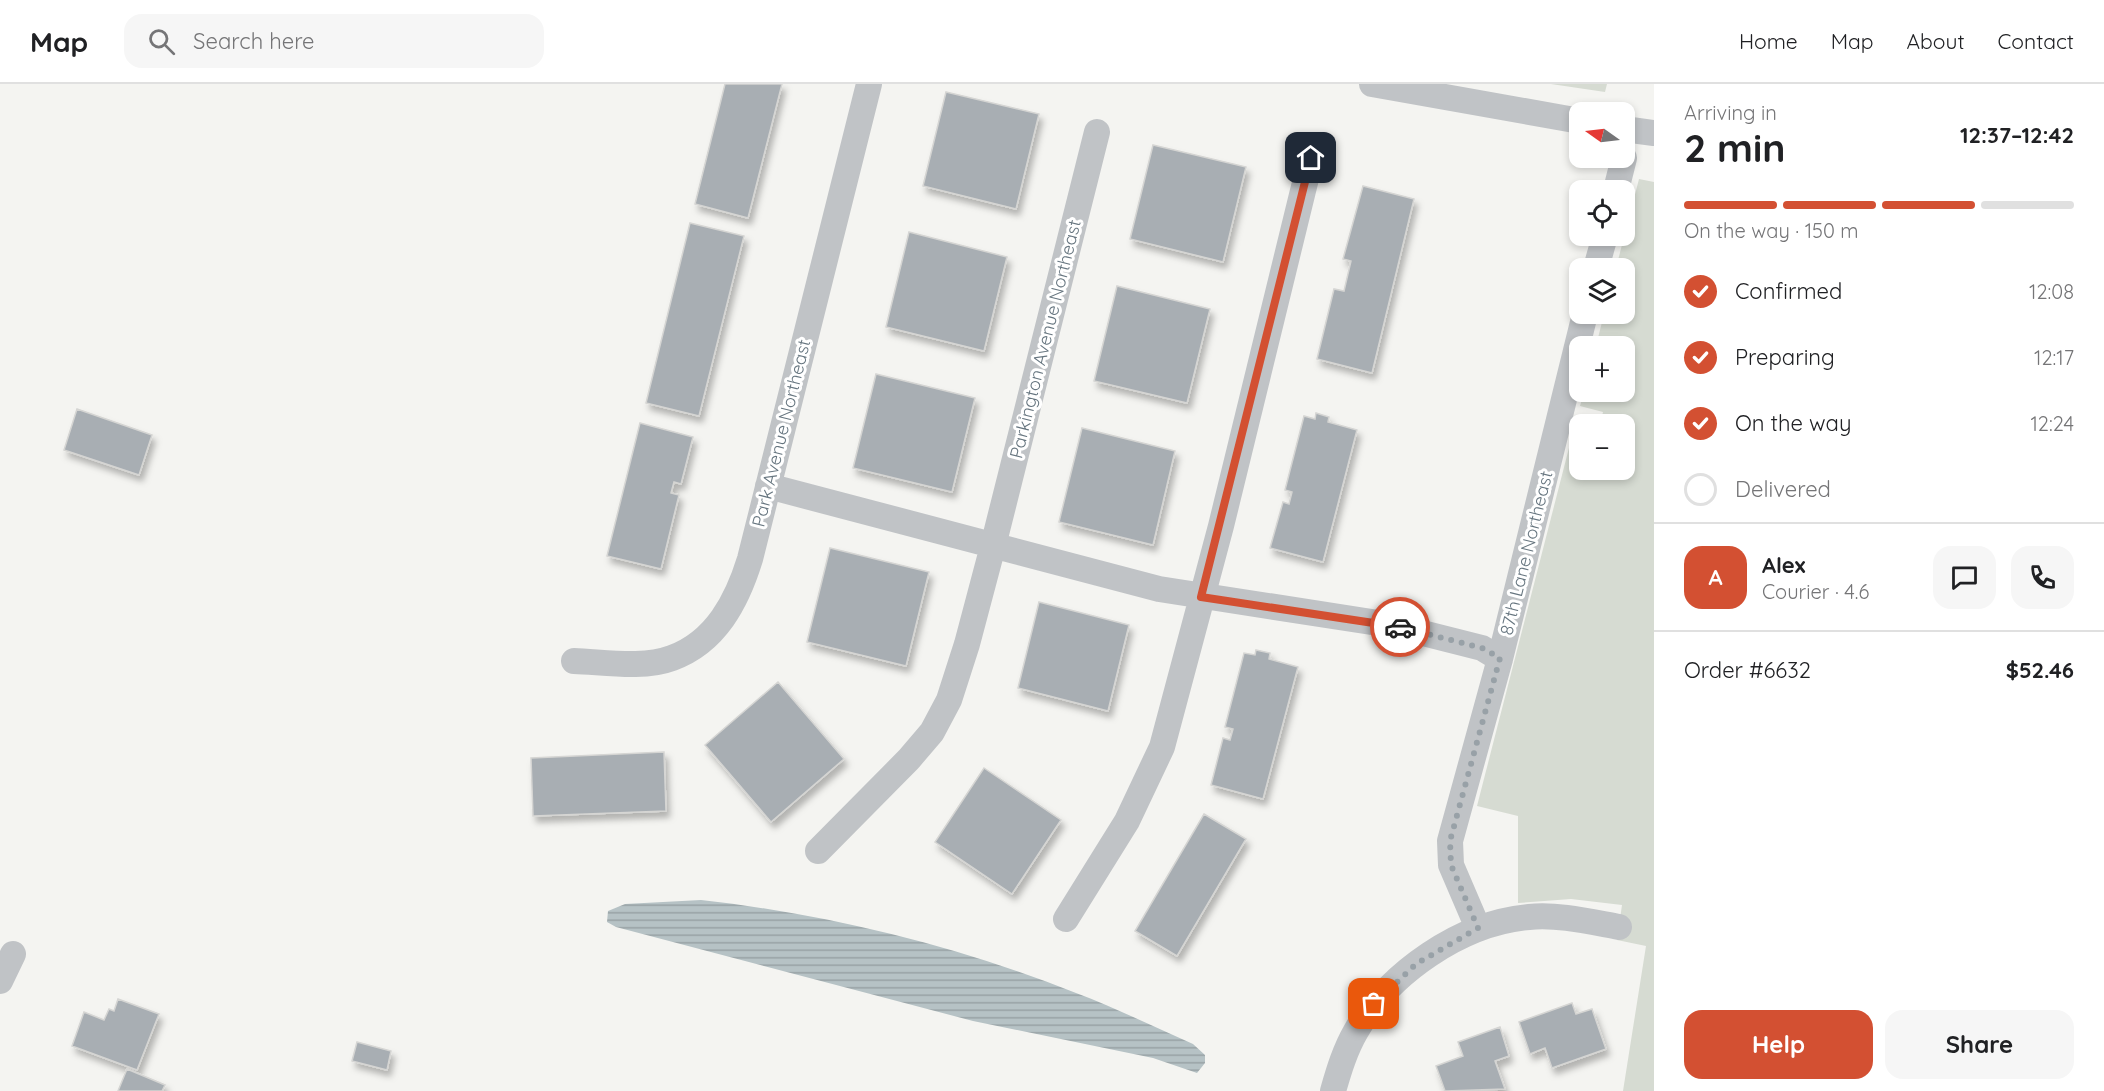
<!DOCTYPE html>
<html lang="en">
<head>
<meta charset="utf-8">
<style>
  body { margin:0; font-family:Quicksand,sans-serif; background:#f6f6f6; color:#202124; height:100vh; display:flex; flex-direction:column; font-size:22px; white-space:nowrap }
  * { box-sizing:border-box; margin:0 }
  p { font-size:20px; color:#757577 }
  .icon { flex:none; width:33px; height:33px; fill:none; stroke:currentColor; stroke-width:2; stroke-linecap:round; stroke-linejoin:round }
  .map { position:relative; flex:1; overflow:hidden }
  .drawer { display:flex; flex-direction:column; background:#fff; width:450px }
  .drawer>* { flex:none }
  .needle { width:39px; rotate:284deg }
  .fabs { position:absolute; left:1569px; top:18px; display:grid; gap:12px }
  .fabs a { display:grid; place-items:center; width:66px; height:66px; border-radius:12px; background:#fff; box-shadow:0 3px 9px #0003; font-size:30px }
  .pin { position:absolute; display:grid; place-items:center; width:51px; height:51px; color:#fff; margin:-26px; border-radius:12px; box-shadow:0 3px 9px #0006 }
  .courier { position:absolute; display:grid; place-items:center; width:60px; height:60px; margin:-30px; border:4px solid #d35032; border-radius:50%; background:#fff; color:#222; box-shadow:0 2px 8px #0007 }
  .head em { font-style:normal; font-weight:700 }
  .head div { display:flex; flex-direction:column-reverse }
  .head { display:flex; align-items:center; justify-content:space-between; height:102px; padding:0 30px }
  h1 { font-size:39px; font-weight:700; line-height:45px }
  .bar { display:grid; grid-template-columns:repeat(4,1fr); gap:9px 6px; align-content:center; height:72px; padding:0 30px }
  .bar i { height:8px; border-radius:4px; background:#e0e0e0 }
  .bar .on { background:#d35032 }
  .bar p { grid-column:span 4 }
  .line { display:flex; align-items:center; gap:15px; padding:0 30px; border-top:2px solid #e0e0e0 }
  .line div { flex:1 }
  .round { display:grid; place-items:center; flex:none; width:63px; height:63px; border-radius:18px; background:#f6f6f6 }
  ol { padding:0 30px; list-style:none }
  li { display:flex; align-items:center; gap:18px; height:66px }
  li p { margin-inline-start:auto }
  li .icon { padding:6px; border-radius:50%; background:#d35032; color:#fff; stroke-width:4 }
  li:last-child { color:#757577 }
  li i { width:33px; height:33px; border:3px solid #e0e0e0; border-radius:50% }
  .primary-button { display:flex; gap:12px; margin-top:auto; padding:12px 30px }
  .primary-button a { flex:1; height:69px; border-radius:18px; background:#d35032; color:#fff; font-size:24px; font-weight:700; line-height:69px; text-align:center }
  .primary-button a+a { background:#f6f6f6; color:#202124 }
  header { display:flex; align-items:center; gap:36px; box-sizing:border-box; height:84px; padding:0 30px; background:#fff; border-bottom:2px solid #e0e0e0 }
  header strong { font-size:28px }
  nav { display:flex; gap:33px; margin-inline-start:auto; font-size:21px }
  .search { width:420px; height:54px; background:#f6f6f6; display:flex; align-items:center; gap:15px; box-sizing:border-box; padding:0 21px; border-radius:18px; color:#757577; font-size:22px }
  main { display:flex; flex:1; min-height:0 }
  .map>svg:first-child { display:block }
  .green { fill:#d6dbd2 }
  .water { fill:url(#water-rules) }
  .building { fill:#a8aeb3; stroke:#d5d5d3; stroke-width:1.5; filter:url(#shadow) }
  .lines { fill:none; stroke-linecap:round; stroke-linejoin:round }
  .minor { stroke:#c0c3c6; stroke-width:26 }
  .done { stroke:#98a1a7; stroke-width:6; stroke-dasharray:0 10.8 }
  .route { stroke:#d35032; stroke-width:8 }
  .labels { text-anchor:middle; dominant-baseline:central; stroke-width:6; stroke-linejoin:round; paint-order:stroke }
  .street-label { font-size:18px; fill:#66757f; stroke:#fff }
</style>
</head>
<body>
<header>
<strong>Map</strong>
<div class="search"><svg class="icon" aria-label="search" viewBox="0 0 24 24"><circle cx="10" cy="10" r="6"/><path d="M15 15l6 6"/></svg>Search here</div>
<nav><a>Home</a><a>Map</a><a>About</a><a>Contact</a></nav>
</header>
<main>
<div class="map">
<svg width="1654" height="1007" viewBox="0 0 1654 1007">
  <defs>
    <pattern id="water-rules" width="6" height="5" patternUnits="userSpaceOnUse" patternTransform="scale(1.5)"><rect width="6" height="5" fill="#b6c2c5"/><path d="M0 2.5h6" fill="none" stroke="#98a2a5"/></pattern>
    <filter id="shadow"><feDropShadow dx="3.5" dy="6" stdDeviation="3" flood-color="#0004"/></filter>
  </defs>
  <rect width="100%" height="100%" fill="#f4f4f1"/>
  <path class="green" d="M1551,0H1607L1605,8Z
    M1639,95L1654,98V1007H1623L1646,862L1617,856L1622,821L1571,815L1518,819V732L1477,722L1571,356L1579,359L1580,386H1624V340H1600L1603,328L1580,322L1584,308H1624V262H1596L1604,230H1624V184H1616Z"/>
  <path class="water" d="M701,816C828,830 957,862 1076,909C1116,924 1154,943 1193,960L1205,971V979L1197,989L1153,974L973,937L616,843L607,838L608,827L625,820Z"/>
  <path class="building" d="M725,0H782L748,134L695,120Z
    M946,8L1039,30L1016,125L923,102Z
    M1153,61L1246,83L1223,178L1130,155Z
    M1363,102L1414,115L1372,289L1317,275L1334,205L1344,207L1351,177L1343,175Z
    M690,139L744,152L699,332L646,319Z
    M909,148L1007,173L984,267L886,243Z
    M1117,202L1210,225L1187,319L1094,297Z
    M876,290L975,314L952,408L853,384Z
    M77,325L152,351L139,391L64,366Z
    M1316,329L1329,333L1328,338L1357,346L1323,478L1270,464L1283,418L1289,420L1292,408L1285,406L1304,332L1315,335Z
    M640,339L693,353L681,400L674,398L671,409L679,411L661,485L607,472Z
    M1082,344L1175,367L1153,461L1059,438Z
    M830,464L929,488L906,582L807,558Z
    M1039,518L1129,541L1108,627L1018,604Z
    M1256,566L1270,569L1269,575L1298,583L1263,715L1211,701L1223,654L1230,656L1233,645L1225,643L1244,569L1255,571Z
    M778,598L844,675L771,738L705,661Z
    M664,668L666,727L533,732L531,674Z
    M984,684L1061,736L1012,810L935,758Z
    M1204,730L1246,755L1177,872L1135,847Z
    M118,915L159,930L137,986L72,962L84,928L104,936L109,925L114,927Z
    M1572,919L1576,930L1592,925L1606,965L1552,984L1545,964L1530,970L1519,938Z
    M1500,943L1509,972L1495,977L1505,1005L1445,1007L1436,982L1463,972L1458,958Z
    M357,958L391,967L387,986L352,977Z
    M127,985L165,1001L162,1007H118Z"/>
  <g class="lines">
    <path class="minor" d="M1372,0L1580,37
      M1624,45L1654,49
      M1616,106L1624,74
      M1596,184L1605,152
      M768,402L1159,505L1391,541L1482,564L1500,575
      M574,577C604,578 643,585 672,574C716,558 737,517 750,475L869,0
      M818,767L909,675L932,648L949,616L967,560L993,462L1097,48
      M1066,835L1127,737L1162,663L1221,442L1311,74
      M1478,844L1451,781L1450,757L1500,575L1585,230
      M0,897L13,870
      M1333,1007C1339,986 1345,966 1356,947C1389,889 1461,839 1529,833C1558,830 1591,838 1619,843"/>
  </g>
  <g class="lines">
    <path class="done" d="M1374,920L1416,880L1478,844L1451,781L1450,757L1500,574L1482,564L1400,543"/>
    <path class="route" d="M1311,74L1201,513L1400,543"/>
  </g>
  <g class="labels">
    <g class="street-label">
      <text transform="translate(1045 255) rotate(-76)">Parkington Avenue Northeast</text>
      <text transform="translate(781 349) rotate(-76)">Park Avenue Northeast</text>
      <text transform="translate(1526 469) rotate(-76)">87th Lane Northeast</text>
    </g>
  </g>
</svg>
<div class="fabs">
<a><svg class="needle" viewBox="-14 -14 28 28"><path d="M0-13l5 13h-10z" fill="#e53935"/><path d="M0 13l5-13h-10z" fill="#757577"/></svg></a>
<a><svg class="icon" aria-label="locate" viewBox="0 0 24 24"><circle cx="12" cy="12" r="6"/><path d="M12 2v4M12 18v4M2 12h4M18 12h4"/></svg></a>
<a><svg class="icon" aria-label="layers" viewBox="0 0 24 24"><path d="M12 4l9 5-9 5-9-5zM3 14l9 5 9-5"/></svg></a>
<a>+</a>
<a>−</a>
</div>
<div class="pin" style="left:1374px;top:920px;background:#ea580c"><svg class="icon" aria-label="bag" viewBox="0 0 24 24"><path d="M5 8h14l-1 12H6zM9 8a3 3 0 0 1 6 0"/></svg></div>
<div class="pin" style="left:1311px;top:74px;background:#1f2937"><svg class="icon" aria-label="home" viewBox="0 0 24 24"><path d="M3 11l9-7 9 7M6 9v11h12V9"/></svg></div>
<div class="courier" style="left:1400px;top:543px"><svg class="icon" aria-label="car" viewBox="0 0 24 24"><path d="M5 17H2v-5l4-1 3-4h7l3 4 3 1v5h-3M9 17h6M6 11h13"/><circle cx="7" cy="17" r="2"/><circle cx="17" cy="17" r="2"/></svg></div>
</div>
<section class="drawer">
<div class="head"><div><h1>2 min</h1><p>Arriving in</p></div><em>12:37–12:42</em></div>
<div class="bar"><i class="on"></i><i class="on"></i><i class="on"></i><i></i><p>On the way · 150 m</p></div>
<ol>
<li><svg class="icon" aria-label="check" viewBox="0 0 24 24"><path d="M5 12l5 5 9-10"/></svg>Confirmed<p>12:08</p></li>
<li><svg class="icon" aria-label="check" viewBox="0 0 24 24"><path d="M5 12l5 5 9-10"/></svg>Preparing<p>12:17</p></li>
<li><svg class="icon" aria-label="check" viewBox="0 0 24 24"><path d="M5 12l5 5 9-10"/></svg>On the way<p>12:24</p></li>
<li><i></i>Delivered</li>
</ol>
<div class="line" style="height:108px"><b class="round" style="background:#d35032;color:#fff">A</b><div><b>Alex</b><p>Courier · 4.6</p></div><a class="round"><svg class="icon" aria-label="chat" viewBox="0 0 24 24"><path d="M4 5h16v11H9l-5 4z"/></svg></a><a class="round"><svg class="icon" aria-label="phone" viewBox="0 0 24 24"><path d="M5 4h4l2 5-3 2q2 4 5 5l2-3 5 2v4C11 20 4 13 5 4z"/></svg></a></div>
<div class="line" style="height:78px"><div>Order #6632</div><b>$52.46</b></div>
<div class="primary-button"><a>Help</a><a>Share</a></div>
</section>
</main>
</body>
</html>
